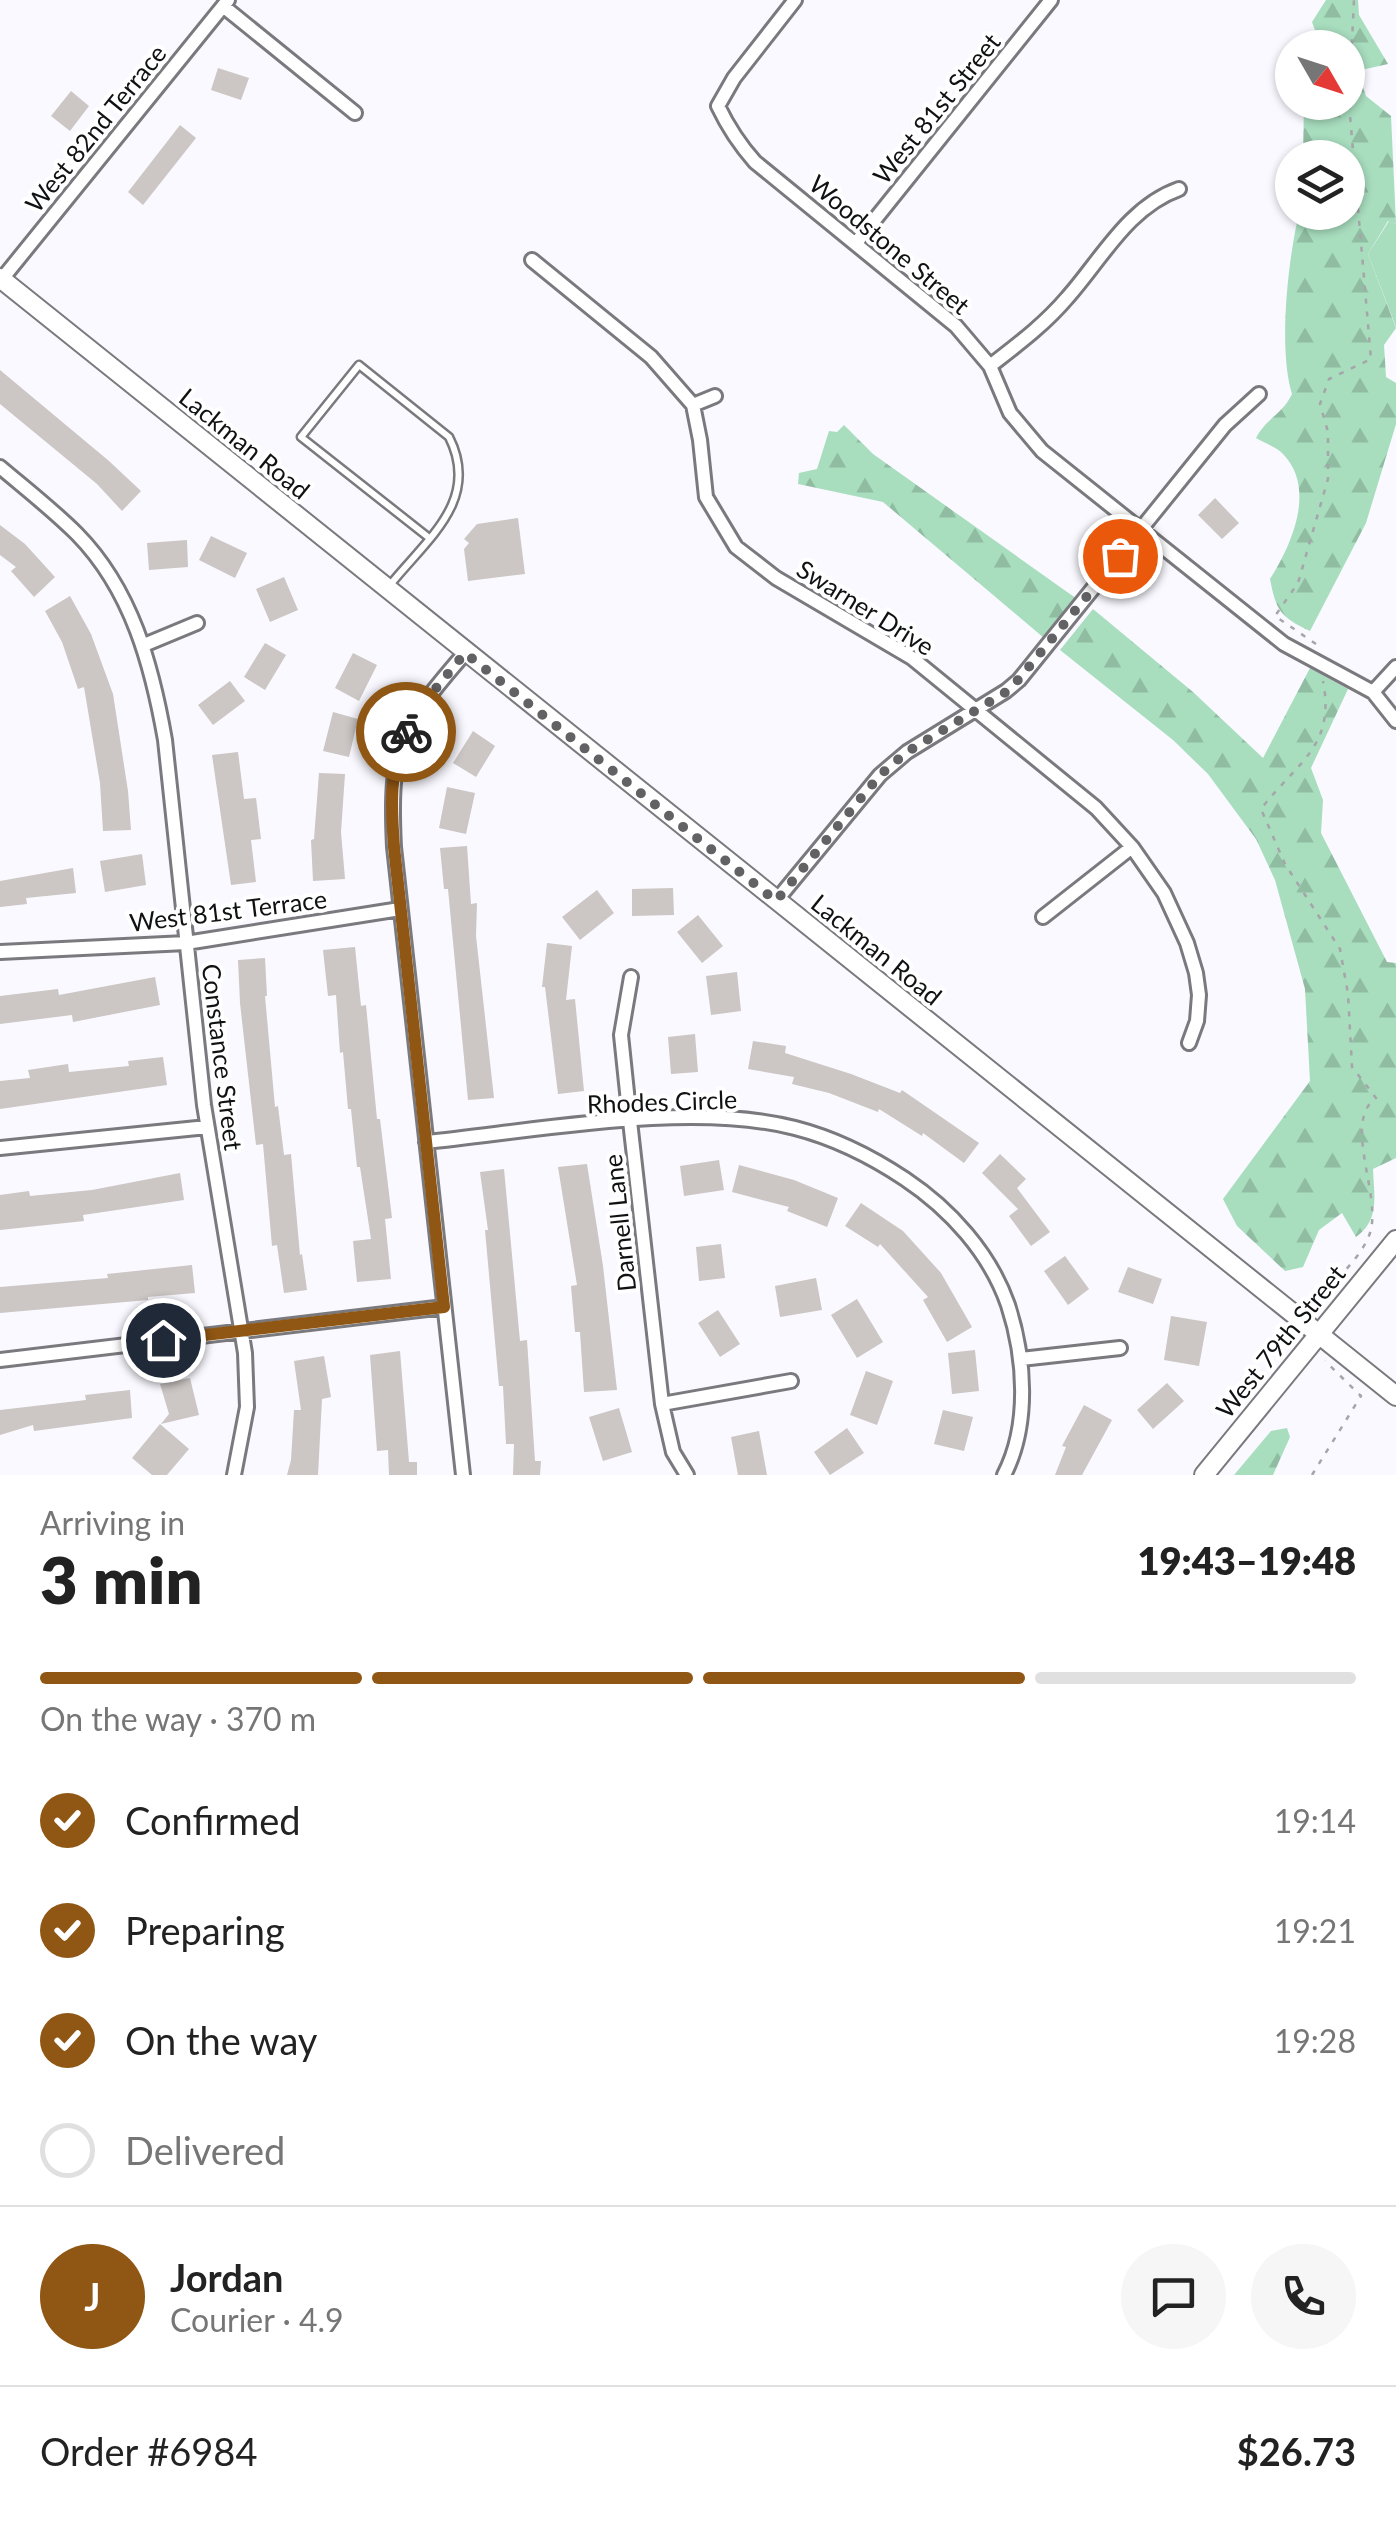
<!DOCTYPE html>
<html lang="en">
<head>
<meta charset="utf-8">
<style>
  body { margin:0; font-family:Lato,sans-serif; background:#f6f6f6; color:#222; height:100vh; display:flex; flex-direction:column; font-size:38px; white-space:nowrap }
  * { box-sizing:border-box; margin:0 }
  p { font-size:32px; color:#767676 }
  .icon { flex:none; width:55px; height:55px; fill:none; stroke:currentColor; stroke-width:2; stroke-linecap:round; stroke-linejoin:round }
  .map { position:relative; height:1475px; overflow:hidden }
  .details { display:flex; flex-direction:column; background:#fff; flex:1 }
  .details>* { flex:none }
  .needle { width:65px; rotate:129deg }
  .tools { position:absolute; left:1275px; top:30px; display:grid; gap:20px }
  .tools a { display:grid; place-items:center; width:90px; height:90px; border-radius:50%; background:#fff; box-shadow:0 2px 8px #0004; font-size:50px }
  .pin { position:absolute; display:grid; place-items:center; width:85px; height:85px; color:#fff; margin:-42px; border:5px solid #fff; border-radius:50%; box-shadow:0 2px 10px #0007 }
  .courier { position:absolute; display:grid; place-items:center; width:100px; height:100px; margin:-50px; border:8px solid #905613; border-radius:50%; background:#fff; color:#222; box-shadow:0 2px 12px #0007 }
  .head em { font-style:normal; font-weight:800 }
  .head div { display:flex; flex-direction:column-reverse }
  .head { display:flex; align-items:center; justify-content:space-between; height:170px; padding:0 40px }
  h1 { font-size:65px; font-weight:800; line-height:75px }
  .bar { display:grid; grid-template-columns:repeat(4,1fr); gap:15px 10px; align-content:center; height:120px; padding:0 40px }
  .bar i { height:12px; border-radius:8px; background:#e0e0e0 }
  .bar .on { background:#905613 }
  .bar p { grid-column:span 4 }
  .line { display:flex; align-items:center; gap:25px; padding:0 40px; border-top:2px solid #e0e0e0 }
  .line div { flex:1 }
  .round { display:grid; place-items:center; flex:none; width:105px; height:105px; border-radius:52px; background:#f6f6f6 }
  ol { padding:0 40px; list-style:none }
  li { display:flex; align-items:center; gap:30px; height:110px }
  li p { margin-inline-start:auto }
  li .icon { padding:10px; border-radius:50%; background:#905613; color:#fff; stroke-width:4 }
  li:last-child { color:#767676 }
  li i { width:55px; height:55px; border:5px solid #e0e0e0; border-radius:50% }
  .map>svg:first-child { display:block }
  .grass { fill:#a8ddbe }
  .forest { fill:url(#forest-firs) }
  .building { fill:#ccc6c4 }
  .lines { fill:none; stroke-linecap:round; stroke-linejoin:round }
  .lane-casing { stroke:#7a7a7e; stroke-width:11 }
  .street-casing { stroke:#7a7a7e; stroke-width:18 }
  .secondary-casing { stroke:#7a7a7e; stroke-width:22 }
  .path { stroke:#a5a5aa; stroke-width:2.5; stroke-dasharray:5 8; stroke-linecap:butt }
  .lane { stroke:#fff; stroke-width:6 }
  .street { stroke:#fff; stroke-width:12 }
  .secondary { stroke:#fff; stroke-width:18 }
  .done { stroke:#626265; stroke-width:10; stroke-dasharray:0 18 }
  .route { stroke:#905613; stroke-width:12 }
  .labels { text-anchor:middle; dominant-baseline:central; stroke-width:8; stroke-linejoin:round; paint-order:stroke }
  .street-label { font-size:25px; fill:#101112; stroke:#fff }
</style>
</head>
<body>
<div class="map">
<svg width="1396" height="1475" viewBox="0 0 1396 1475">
  <defs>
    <pattern id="forest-firs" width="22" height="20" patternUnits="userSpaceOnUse" patternTransform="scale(2.5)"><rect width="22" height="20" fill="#a8ddbe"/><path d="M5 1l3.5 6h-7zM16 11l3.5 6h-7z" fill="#90bda2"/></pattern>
  </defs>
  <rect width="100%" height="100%" fill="#f9f9ff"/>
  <path class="grass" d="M1389,221L1396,224V327L1368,254Z"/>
  <path class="forest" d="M1326,0H1358L1359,15L1388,64L1357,71L1366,96L1391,116L1396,224L1388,221L1368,254L1396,328L1384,345L1386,377L1396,383V424L1366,523L1310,631C1280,617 1276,610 1270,579C1291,546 1317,489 1283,454C1277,447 1264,443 1256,438C1267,417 1282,415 1292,394C1278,348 1288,260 1299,213L1348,212V158L1303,157L1304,103L1348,102V48L1321,47L1312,22Z
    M844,425L873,454L1077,599L1044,638L883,502L798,484L799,473L817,469L829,431L837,432Z
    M1093,609L1193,692L1263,758L1310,668L1348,689L1311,768L1323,800L1321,833L1387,962L1396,963V1158L1373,1169C1374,1196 1380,1220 1356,1237L1342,1213L1319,1230L1303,1267L1285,1271L1237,1226L1223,1199L1310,1081L1305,989L1275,880L1256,839L1208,774L1173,740L1060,650Z
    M1287,1428L1290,1437L1273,1475H1234L1271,1431Z"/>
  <path class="building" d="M218,68L249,78L241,100L211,90Z
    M71,91L89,106L70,131L51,116Z
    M180,125L196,138L143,205L128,192Z
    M0,370L109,461L141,491L122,511L97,484L0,404Z
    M1215,498L1239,523L1222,539L1198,515Z
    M518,518L525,574L468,581L464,549L469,543L464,539L477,524Z
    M0,525L25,544L55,577L34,597L11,571L16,567L0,555Z
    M211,536L247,553L235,578L199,560Z
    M187,540L188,567L149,570L147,543Z
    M284,577L298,610L270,622L256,589Z
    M70,596L91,634L113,694L128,791L131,830L103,831L100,783L84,687L78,689L62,642L45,611Z
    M265,643L286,655L265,690L244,677Z
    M353,653L377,665L359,701L335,688Z
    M230,681L245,701L213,725L198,705Z
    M333,712L358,719L349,757L323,751Z
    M473,731L495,746L476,777L453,763Z
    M238,752L244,799L256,798L261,839L251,840L256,882L231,885L212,755Z
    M319,773L345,774L341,832L345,879L313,881L311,840L314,839Z
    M447,787L475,793L466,834L439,828Z
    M467,846L471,904L477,903L476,936L494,1098L468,1100L448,889H444L440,848Z
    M142,854L146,885L105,892L100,861Z
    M73,868L76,893L26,898L27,904L0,907V881Z
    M673,888L674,915L632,916V889Z
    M597,890L614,913L580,940L562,917Z
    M698,915L723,946L702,963L677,932Z
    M547,943L572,946L566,1000L575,999L584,1091L558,1094L545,987H542Z
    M355,947L361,1006L366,1005L377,1119H380L392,1218L385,1219L391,1279L357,1282L353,1241L371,1239L360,1167H357L351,1109H348L343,1052L340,1053L336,995L328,996L323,950Z
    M265,958L267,996H265L275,1107L278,1106L284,1155L291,1154L300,1255L302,1254L307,1290L284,1293L277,1245L272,1246L263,1144L256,1145L240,1003L238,960Z
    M737,972L741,1011L711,1015L706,976Z
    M155,977L160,1005L73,1022L72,1015L0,1024V996L58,989L59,995Z
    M695,1034L698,1072L671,1074L668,1037Z
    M753,1041L786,1046L785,1053L851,1074L900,1093L902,1090L979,1143L964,1163L923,1133L922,1136L879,1109L878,1112L829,1093L792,1084L794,1077L748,1069Z
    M163,1057L167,1085L0,1109V1081L30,1078L28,1070L68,1064L69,1072L129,1066L128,1061Z
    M1000,1154L1026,1179L1017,1188L1050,1232L1031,1246L1009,1216L1018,1209L982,1173Z
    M719,1160L724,1190L684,1196L680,1166Z
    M587,1164L603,1266L617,1390L584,1392L580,1332H575L571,1286L577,1285L558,1167Z
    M739,1165L794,1180L838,1198L827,1227L787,1211L789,1207L732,1192Z
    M504,1169L520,1341L527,1340L535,1461H541L540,1475H513L514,1444H506L503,1386H499L485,1230H488L480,1172Z
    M180,1173L184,1200L83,1215L84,1221L0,1230V1195L29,1191L30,1196L92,1190Z
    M861,1203L903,1231L941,1273L972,1327L947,1342L923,1300L928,1297L880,1244L878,1247L845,1226Z
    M721,1244L725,1278L699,1281L696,1247Z
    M1065,1256L1089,1289L1068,1305L1044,1271Z
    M192,1265L195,1293L148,1297V1300L0,1313V1287L108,1278L107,1274Z
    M1128,1267L1162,1279L1153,1304L1118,1292Z
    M816,1278L822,1310L780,1317L775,1286Z
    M857,1299L883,1342L857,1358L831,1315Z
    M718,1310L740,1344L720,1357L698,1323Z
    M1171,1316L1207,1322L1199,1366L1164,1360Z
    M975,1350L979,1391L952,1394L948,1353Z
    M400,1351L409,1462H417V1475H389L388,1450L377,1451L370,1355Z
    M324,1356L331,1397L322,1399L318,1475H287L291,1460L294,1410H301L294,1361Z
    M866,1371L893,1381L877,1425L850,1415Z
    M190,1378L199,1415L161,1424L169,1414L160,1384Z
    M1167,1383L1184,1401L1153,1429L1137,1410Z
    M130,1390L132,1418L34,1431L33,1425L0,1435V1410L86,1400L85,1395Z
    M1084,1405L1112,1420L1082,1475H1055L1066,1447L1062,1446Z
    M619,1408L632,1452L603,1461L589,1417Z
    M943,1410L973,1417L964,1451L934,1444Z
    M160,1424L189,1449L167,1475H152L132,1458Z
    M847,1428L864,1453L830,1475L814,1452Z
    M759,1431L767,1475H738L731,1437Z"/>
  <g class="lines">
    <g class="lane-casing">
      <path id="lane" d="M390,585C427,539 481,500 449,437L359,365L301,437L428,537"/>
    </g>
    <g class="street-casing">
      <path id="street" d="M795,0L734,78L718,106C728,127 739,144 755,162L956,326L990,366L1010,413L1042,451L1284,644L1373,692L1396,721
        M223,6L355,113
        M856,243L1051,0
        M532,260L651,357L693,405L700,440L706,497L736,547L776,578L912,658L1096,808L1132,847L1164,893L1187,943L1196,973L1199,995L1197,1021L1189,1043
        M2,279L228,0
        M990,366C1017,345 1044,325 1067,298C1101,260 1128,207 1179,189
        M693,405L715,396
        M0,467C26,489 53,510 77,534C132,590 152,666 165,740L204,1105L245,1353L247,1407L234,1475
        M144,645L197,623
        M1373,692L1396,667
        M776,901L880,775L907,752L1006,691L1019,680L1225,425L1259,394
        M1043,917L1132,847
        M0,952L186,943L400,909
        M631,977L621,1035L630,1121L662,1404L673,1452L687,1475
        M426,1142C534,1131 691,1101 795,1128C834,1138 872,1157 905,1179C950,1209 990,1253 1008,1305C1025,1357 1030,1425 1004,1475
        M0,1148L207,1127
        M1021,1359L1120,1348
        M0,1360L444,1307
        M662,1404L791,1381
        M463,1475L394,847C389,746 400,728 465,653"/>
    </g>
    <g class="secondary-casing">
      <path id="secondary" d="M0,278L1396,1396
        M1204,1475L1396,1240"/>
    </g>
    <path class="path" d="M1316,644L1275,616L1298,583L1328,479V432L1320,404L1329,379L1371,359L1349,104L1354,0
      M1318,1309L1317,1301C1334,1281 1362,1257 1370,1233C1382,1196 1342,1121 1376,1098L1352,1067L1348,994L1340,949L1285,864L1261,809C1296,763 1336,747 1323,681
      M1312,1475L1361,1396L1325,1361"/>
    <use href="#lane" class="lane"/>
    <use href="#street" class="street"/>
    <use href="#secondary" class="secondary"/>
  </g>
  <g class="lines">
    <path class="done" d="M406,732L414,715L465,653L776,901L880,775L907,752L1006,692L1018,680L1120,556"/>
    <path class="route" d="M163,1340L444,1307L394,847C391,806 389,770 406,732"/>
  </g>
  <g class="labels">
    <g class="street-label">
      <text transform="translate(936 108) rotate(-51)">West 81st Street</text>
      <text transform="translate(95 128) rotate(-51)">West 82nd Terrace</text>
      <text transform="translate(890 244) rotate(40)">Woodstone Street</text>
      <text transform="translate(245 443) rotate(39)">Lackman Road</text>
      <text transform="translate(866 607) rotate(32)">Swarner Drive</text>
      <text transform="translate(228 910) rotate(-7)">West 81st Terrace</text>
      <text transform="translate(877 949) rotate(39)">Lackman Road</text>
      <text transform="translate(223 1057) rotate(83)">Constance Street</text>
      <text transform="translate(662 1101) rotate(-2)">Rhodes Circle</text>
      <text transform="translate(619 1223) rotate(-96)">Darnell Lane</text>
      <text transform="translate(1280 1341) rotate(-51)">West 79th Street</text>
    </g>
  </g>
</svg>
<div class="tools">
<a><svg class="needle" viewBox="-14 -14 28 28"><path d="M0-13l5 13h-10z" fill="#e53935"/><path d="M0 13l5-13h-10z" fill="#767676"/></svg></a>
<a><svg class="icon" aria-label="layers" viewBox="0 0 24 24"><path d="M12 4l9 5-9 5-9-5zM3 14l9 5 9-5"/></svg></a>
</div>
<div class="pin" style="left:1120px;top:556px;background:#ea580c"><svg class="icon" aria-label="bag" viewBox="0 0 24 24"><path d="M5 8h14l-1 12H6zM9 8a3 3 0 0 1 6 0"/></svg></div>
<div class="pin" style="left:163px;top:1340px;background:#1f2937"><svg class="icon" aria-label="home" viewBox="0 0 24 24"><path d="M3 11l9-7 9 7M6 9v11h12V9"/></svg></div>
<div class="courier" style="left:406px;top:732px"><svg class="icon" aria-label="bike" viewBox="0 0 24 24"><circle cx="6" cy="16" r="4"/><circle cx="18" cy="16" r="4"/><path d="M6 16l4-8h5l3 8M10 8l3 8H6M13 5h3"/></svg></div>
</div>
<section class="details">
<div class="head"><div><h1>3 min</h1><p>Arriving in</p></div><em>19:43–19:48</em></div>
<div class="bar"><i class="on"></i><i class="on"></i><i class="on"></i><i></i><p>On the way · 370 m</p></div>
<ol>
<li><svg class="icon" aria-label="check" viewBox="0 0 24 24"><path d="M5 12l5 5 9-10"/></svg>Confirmed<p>19:14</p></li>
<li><svg class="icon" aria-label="check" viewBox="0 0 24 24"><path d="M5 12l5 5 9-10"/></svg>Preparing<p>19:21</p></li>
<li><svg class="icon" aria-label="check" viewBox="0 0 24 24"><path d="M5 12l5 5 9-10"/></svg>On the way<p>19:28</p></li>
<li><i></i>Delivered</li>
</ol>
<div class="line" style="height:180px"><b class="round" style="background:#905613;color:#fff">J</b><div><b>Jordan</b><p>Courier · 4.9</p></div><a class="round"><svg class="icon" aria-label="chat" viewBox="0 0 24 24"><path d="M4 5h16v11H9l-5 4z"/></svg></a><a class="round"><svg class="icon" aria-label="phone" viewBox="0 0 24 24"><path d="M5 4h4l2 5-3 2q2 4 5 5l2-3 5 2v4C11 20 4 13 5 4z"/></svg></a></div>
<div class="line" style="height:130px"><div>Order #6984</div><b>$26.73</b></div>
</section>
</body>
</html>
